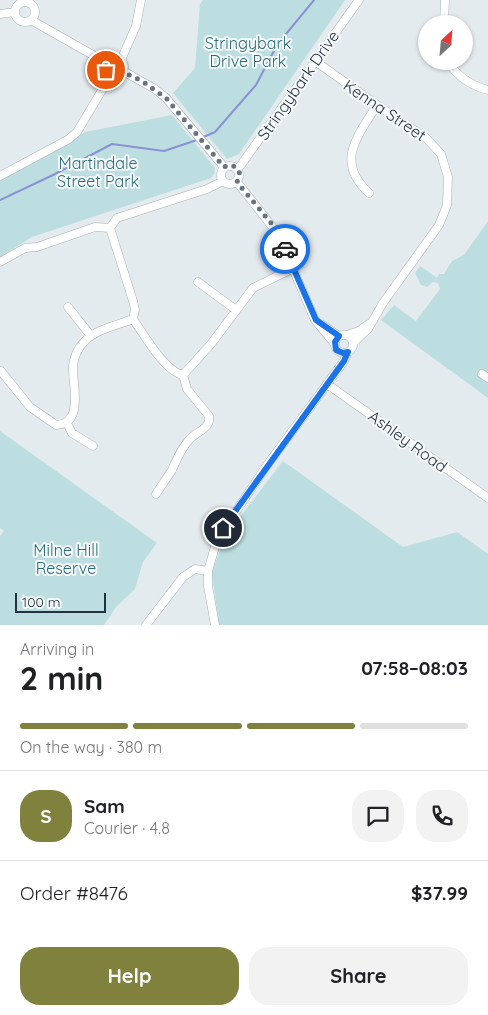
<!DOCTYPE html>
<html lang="en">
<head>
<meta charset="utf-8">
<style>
  body { margin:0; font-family:Quicksand,sans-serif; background:#f2f2f2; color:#202124; height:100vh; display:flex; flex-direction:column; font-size:19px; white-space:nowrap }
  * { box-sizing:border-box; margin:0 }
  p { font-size:16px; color:#757577 }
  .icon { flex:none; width:28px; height:28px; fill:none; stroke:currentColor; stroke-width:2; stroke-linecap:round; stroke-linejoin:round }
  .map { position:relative; height:625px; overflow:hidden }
  .side { display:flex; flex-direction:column; background:#fff; flex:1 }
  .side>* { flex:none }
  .needle { width:32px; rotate:26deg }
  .controls { position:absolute; left:418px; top:15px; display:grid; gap:10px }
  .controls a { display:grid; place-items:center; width:55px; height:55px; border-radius:50%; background:#fff; box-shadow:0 1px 4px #0004; font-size:25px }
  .scale { position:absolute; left:15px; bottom:12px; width:91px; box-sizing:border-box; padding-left:5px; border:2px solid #233241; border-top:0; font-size:14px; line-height:18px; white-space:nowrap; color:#233241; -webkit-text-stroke:4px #f5f9fa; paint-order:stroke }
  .pin { position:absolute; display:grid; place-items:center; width:42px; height:42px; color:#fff; margin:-21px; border:2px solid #fff; border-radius:50%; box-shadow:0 1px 5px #0007 }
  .courier { position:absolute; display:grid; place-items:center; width:50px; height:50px; margin:-25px; border:4px solid #1a73e8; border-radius:50%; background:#fff; color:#222; box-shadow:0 1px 6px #0007 }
  .headline em { font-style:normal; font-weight:700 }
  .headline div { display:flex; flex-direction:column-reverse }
  .headline { display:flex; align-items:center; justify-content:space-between; height:85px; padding:0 20px }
  h1 { font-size:32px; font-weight:700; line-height:38px }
  .bar { display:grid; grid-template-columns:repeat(4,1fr); gap:8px 5px; align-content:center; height:60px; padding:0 20px }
  .bar i { height:6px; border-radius:4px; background:#e0e0e0 }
  .bar .selected { background:#80813c }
  .bar p { grid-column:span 4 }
  .line { display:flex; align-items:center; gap:12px; padding:0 20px; border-top:1px solid #e0e0e0 }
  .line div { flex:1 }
  .round { display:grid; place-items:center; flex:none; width:52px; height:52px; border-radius:20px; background:#f2f2f2 }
  .primary-button { display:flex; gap:10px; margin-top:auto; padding:10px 20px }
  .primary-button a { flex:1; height:58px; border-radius:20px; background:#80813c; color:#fff; font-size:20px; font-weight:700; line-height:58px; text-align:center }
  .primary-button a+a { background:#f2f2f2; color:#202124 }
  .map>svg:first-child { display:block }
  .green { fill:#bddee0 }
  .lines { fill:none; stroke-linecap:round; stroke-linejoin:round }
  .stream { stroke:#8b91d4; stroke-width:2 }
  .minor-casing { stroke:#a6b0b7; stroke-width:9 }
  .minor { stroke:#fff; stroke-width:8 }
  .done { stroke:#67737e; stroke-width:5; stroke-dasharray:0 9 }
  .route { stroke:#1a73e8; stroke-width:6 }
  .labels { text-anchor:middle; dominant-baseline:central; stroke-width:4; stroke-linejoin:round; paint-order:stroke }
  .park-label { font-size:16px; fill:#2b6d79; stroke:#f5f9fa }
  .street-label { font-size:16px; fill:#233241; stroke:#f5f9fa }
</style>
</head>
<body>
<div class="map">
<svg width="488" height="625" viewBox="0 0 488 625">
  <rect width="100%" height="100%" fill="#e4ebee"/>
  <path class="green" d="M203,0H345L239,154L227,159L173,93L195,68L200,4Z
    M172,115L215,168L214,174L211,178L32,237L0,257V179L85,132Z
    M488,221V398L381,320L394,305L416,321L440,289L438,283L433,282L427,287L421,285L415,273L420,266L437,278L439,274H444L452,261L464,255Z
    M0,431L157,543L143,562L135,589L116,607L104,625H0V536L4,531L0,528Z
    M283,461L403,547L457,532L488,554V625H219L212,573L224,538Z"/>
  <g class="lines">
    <path class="stream" d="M201,138L215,132L256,85L277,45L314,0
      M0,200L53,175L112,144L164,151L197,140"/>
    <g class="minor-casing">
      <path id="minor" d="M15 12a10 10 0 1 1 20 0a10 10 0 1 1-20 0Z
        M0,14L14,12
        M31,20L107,63
        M444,24L445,0
        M106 67a9 9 0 1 1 18 0a9 9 0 1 1-18 0Z
        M121,60L136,26L141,0
        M315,61L377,105L426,138L441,154L448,177L447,205L439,225L383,303L368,329L353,343
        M448,61C456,76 472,86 488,90
        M123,71L155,89L166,98L224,167
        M221 175a9 9 0 1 1 18 0a9 9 0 1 1-18 0Z
        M238,169L359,0
        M0,176L69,139L77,132L111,75
        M237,182L278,234L315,320L335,344
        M369,193C335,162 357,137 377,105
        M110,228L133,301L135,310L133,319C143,333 165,372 183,375
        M0,262L25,248L37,247L95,227L110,228L117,218L207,189L223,181
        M198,282L236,310
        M68,307L91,336
        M321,324L339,336
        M335 344a9 9 0 1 1 18 0a9 9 0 1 1-18 0Z
        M347,335L359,331L369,324
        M1,371L30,407L56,425C85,424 72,384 73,366C74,358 78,348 84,342C96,329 118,325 133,319
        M482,374L488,378
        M183,375L211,344L253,288L294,268
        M327,384L488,498
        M67,423L72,433L93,446
        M156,494C161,486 167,478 172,470C177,459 181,448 190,439C197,431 211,429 209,416L187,389L183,375
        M146,625L183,577L195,569L208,571
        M215,625L208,586V571L217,540L265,468L344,361L348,352"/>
    </g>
    <use href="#minor" class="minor"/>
  </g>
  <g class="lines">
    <path class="done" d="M106,70L114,76L119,75L123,72L142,81L166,98L224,167L230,165L236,167L240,174L237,182L271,223L285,249"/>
    <path class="route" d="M223,528L344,361L348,352L343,353L336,350L335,342L339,336L316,320L285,249"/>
  </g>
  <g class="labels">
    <g class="park-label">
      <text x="248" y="43">Stringybark<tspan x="248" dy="18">Drive Park</tspan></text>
      <text x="98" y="163">Martindale<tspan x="98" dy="18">Street Park</tspan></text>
      <text x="66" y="550">Milne Hill<tspan x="66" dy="18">Reserve</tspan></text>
    </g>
    <g class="street-label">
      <text transform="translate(298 85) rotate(-55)">Stringybark Drive</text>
      <text transform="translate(385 110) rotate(34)">Kenna Street</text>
      <text transform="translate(408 441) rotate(36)">Ashley Road</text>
    </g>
  </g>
</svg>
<div class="controls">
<a><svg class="needle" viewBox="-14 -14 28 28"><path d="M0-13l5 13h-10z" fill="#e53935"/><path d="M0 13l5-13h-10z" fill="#757577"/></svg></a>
</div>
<div class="scale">100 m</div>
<div class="pin" style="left:106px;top:70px;background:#ea580c"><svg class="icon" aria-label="bag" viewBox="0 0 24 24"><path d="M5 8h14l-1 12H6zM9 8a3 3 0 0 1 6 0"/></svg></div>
<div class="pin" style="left:223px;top:528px;background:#1f2937"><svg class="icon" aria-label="home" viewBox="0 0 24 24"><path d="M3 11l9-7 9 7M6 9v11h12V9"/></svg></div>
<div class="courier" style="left:285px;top:249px"><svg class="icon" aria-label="car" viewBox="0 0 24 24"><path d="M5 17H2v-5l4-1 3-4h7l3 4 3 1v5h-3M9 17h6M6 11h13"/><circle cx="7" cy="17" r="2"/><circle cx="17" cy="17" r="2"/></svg></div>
</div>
<section class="side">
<div class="headline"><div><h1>2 min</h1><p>Arriving in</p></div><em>07:58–08:03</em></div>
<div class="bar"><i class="selected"></i><i class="selected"></i><i class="selected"></i><i></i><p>On the way · 380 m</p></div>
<div class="line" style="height:90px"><b class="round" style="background:#80813c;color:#fff">S</b><div><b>Sam</b><p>Courier · 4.8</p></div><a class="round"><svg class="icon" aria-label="chat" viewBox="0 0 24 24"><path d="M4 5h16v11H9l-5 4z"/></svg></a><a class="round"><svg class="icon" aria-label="phone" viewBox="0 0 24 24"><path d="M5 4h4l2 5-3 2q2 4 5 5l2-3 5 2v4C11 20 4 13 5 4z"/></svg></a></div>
<div class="line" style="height:65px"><div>Order #8476</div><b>$37.99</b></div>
<div class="primary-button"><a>Help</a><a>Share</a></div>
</section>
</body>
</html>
